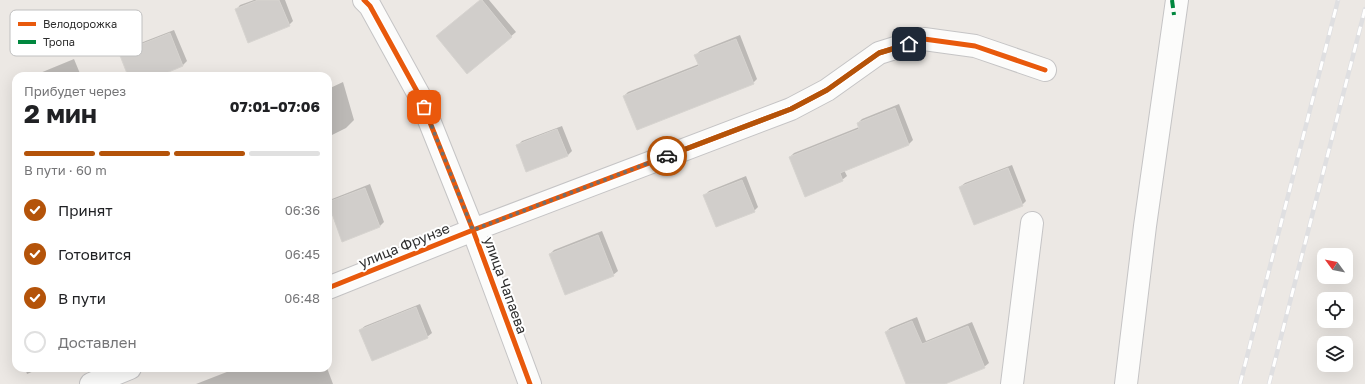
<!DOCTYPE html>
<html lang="ru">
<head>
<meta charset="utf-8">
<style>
  body { margin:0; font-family:"Golos Text",sans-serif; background:#f6f6f6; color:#202124; height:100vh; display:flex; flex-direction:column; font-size:15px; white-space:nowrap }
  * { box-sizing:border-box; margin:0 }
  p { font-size:13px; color:#757577 }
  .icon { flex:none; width:22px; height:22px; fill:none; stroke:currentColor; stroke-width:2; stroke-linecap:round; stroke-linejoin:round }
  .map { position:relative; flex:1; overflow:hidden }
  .sheet { position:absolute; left:12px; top:72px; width:320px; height:300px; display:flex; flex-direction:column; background:#fff; border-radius:12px; box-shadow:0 4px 16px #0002 }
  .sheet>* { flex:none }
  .needle { width:26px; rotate:302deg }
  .tools { position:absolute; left:1317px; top:248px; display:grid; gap:8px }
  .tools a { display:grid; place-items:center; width:36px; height:36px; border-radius:8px; background:#fff; box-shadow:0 4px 16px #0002; font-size:20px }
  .pin { position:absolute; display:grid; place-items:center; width:34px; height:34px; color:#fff; margin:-17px; border-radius:8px; box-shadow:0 2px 6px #0006 }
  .courier { position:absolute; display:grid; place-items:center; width:40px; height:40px; margin:-20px; border:3px solid #b45309; border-radius:50%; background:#fff; color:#222; box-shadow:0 1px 5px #0007 }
  .head em { font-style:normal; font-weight:700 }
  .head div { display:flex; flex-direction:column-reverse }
  .head { display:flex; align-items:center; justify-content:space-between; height:68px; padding:0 12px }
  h1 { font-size:26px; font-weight:700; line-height:30px }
  .bar { display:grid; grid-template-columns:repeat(4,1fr); gap:6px 4px; align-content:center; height:48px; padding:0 12px }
  .bar i { height:5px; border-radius:3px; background:#e0e0e0 }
  .bar .active { background:#b45309 }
  .bar p { grid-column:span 4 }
  ol { padding:0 12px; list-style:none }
  li { display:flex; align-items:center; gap:12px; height:44px }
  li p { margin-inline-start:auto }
  li .icon { padding:4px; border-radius:50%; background:#b45309; color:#fff; stroke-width:4 }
  li:last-child { color:#757577 }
  li i { width:22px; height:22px; border:2px solid #e0e0e0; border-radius:50% }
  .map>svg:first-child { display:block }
  .shadow { fill:#0003 }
  .building { fill:#d1cecb; stroke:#d7d4d0 }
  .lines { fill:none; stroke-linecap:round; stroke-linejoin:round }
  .minor-casing { stroke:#c5c4c5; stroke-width:24 }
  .minor { stroke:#fcfcfb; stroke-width:22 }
  .rail-casing { stroke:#dfdfe1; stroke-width:4.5 }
  .rail { stroke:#fff; stroke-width:3; stroke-dasharray:9; stroke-linecap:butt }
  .quiet { stroke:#00873e; stroke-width:4; stroke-dasharray:8 4; stroke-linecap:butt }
  .cycleway-casing { stroke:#fff; stroke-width:8 }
  .cycleway { stroke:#e8590c; stroke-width:5 }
  .done { stroke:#706f6e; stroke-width:4; stroke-dasharray:0 7.2 }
  .route { stroke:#b45309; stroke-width:5 }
  .labels { text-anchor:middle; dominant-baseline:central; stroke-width:4; stroke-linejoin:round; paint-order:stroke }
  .street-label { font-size:14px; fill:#2e2e2e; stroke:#fff }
  .key { fill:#fff; stroke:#c0c0c0; stroke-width:1 }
  .key-label { font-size:11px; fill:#2e2e2e }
</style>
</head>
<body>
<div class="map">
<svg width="1365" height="384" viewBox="0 0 1365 384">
  <rect width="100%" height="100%" fill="#ece8e4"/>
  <path class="shadow" d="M254,0H285L293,21L289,25L236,10L240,5Z
    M480,0H489L516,32L467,73Z
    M174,30L187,61L183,65L156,76H129L120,53L125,49Z
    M740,35L757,79L753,83L624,96L628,92L699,64L696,55L700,51Z
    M74,59L81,76H36L40,73Z
    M343,82L354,120L346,128L328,137V89Z
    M899,104L913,140L909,144L844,170L847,176L842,180L790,157L794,153L859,127L858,123L862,119Z
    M562,126L572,151L568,155L527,171L517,146L522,141Z
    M1012,165L1026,201L1022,205L960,187L965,183Z
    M746,176L758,207L754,211L705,195L709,191Z
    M370,184L384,222L380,226L342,241L328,203L332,199Z
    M602,231L618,271L613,275L550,254L554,250Z
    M420,304L432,333L427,337L360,330L365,326Z
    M917,317L926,341L972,322L989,363L984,367L943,384H907L886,332L890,328Z
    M16,337V345L14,339Z
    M25,368H41L27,374Z
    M237,368H327L333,384H196Z"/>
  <path class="building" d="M258,0H279L290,26L248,43L235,9Z
    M480,0H482L512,37L467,74L436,36Z
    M170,33L183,66L159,76H128L119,53Z
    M736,39L754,84L637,130L623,96L699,66L694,55Z
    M895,108L909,145L840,173L843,181L805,197L789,157L859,129L857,123Z
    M557,129L568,156L526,172L516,145Z
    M1008,168L1023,206L974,225L959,187Z
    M742,180L755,212L716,227L703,195Z
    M365,188L380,227L342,242L328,202Z
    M598,235L614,276L565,295L549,254Z
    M416,307L428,338L372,361L359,330Z
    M912,321L922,344L968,326L985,368L945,384H906L885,332Z"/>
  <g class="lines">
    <g class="minor-casing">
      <path id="minor" d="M364,0L370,6L419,95L473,230L530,384
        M328,288L473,230L791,109L827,90L879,53L924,39L975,46L1045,70
        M91,384L130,368
        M1012,384L1032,223
        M1126,384L1145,226L1177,0"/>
    </g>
    <use href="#minor" class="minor"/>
    <g class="rail-casing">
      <path id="rail" d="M1240,384L1338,0
        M1269,384L1365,9"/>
    </g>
    <use href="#rail" class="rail"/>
    <path class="quiet" d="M1172,0L1174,15"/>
    <g class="cycleway-casing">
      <path id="cycleway" d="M364,0L370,6L419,95L473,230L530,384
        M328,288L473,230L791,109L827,90L879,53L924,39L975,46L1045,70"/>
    </g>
    <use href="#cycleway" class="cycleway"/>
  </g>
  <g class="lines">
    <path class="done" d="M424,107L473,230L667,156"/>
    <path class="route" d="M667,156L791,109L827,90L879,53L909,44"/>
  </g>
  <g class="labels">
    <g class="street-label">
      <text transform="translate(404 245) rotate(-22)">улица Фрунзе</text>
      <text transform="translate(506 285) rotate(70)">улица Чапаева</text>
    </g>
  </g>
  <rect x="10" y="10" width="132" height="46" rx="6" class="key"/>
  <rect x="18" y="22" width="18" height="4" fill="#e8590c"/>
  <rect x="18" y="40" width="18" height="4" fill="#00873e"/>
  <g class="key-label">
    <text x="43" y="28">Велодорожка</text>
    <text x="43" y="46">Тропа</text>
  </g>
</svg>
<div class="tools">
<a><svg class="needle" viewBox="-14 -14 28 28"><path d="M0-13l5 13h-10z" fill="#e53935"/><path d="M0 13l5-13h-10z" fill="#757577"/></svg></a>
<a><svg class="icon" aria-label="locate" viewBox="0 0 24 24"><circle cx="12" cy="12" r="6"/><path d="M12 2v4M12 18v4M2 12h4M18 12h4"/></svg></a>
<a><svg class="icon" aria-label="layers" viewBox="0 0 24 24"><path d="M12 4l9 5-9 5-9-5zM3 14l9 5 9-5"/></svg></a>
</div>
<div class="pin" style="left:424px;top:107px;background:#ea580c"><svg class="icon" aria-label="bag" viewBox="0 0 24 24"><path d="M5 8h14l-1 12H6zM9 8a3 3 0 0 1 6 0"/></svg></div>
<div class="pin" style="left:909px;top:44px;background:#1f2937"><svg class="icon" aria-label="home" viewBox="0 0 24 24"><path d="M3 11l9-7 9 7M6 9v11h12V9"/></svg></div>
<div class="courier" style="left:667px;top:156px"><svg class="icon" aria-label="car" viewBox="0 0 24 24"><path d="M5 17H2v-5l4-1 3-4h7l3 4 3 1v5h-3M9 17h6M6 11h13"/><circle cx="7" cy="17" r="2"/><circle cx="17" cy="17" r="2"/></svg></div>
<section class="sheet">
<div class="head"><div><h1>2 мин</h1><p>Прибудет через</p></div><em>07:01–07:06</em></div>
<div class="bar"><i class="active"></i><i class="active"></i><i class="active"></i><i></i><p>В пути · 60 m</p></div>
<ol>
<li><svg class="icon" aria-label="check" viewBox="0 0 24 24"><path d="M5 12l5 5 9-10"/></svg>Принят<p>06:36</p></li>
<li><svg class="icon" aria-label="check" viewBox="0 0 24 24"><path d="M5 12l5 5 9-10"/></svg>Готовится<p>06:45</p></li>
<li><svg class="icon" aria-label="check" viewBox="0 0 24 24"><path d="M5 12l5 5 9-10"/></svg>В пути<p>06:48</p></li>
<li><i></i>Доставлен</li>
</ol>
</section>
</div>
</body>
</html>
